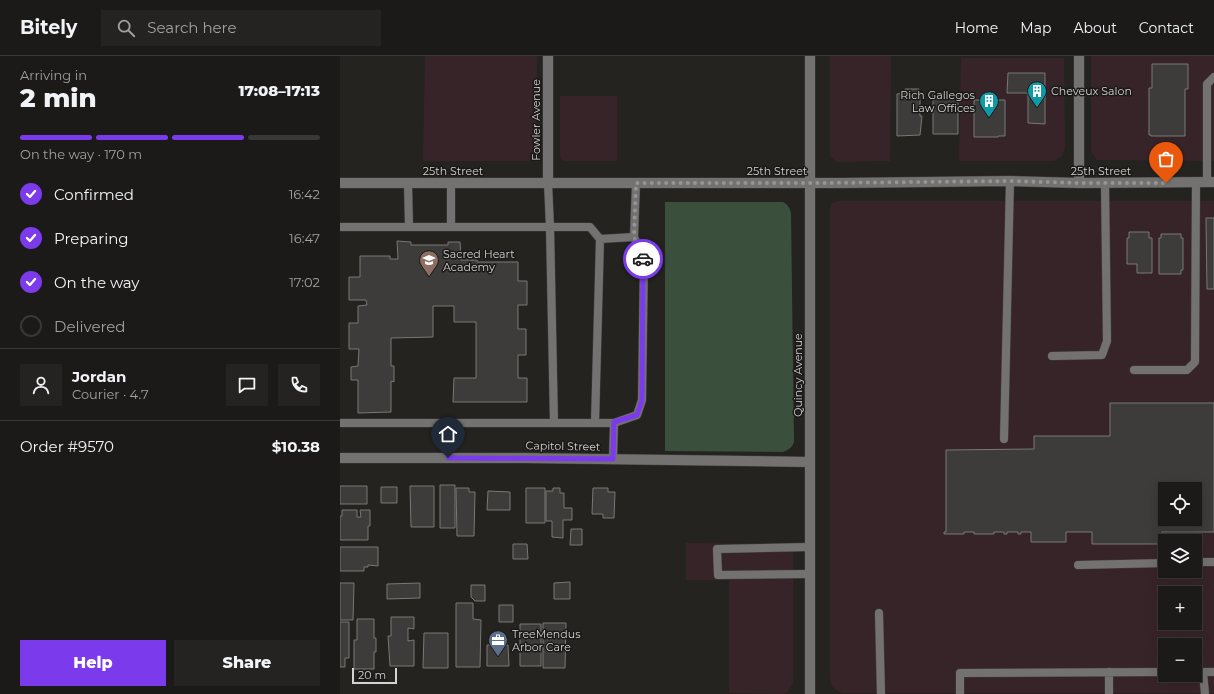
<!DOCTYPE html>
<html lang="en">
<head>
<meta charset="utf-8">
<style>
  body { margin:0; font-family:Montserrat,sans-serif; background:#242321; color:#f1f3f6; height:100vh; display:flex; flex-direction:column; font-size:15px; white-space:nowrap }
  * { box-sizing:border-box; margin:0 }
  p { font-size:13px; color:#a0a1a2 }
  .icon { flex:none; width:22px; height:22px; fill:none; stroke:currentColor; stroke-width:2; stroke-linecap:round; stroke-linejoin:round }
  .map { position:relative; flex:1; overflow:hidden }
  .sheet { display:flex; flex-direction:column; background:#1b1a18; width:340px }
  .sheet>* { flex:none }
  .fabs { position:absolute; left:818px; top:426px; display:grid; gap:8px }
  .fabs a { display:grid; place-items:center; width:44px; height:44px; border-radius:0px; background:#1b1a18; box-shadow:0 4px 16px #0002,0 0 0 1px #393837; font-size:20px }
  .scale { position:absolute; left:12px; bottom:10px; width:45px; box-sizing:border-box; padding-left:4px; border:2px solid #d4d3d2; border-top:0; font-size:11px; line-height:14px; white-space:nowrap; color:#d4d3d2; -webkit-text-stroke:3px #1a1917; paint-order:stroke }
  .pin { position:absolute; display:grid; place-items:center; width:34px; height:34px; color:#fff; margin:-41px -17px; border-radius:50% 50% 50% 0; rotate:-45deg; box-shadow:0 0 4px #0007 }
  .pin .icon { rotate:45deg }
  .courier { position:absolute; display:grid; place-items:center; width:40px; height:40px; margin:-20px; border:3px solid #7c3aed; border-radius:50%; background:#fff; color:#222; box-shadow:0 1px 5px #0007 }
  .headline em { font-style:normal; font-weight:800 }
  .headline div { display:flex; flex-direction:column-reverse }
  .headline { display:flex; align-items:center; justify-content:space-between; height:68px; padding:0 20px }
  h1 { font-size:26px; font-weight:800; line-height:30px }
  .bar { display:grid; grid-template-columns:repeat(4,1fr); gap:6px 4px; align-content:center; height:48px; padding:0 20px }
  .bar i { height:5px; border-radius:3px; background:#393837 }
  .bar .current { background:#7c3aed }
  .bar p { grid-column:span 4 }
  .line { display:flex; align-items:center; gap:10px; padding:0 20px; border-top:1px solid #393837 }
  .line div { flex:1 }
  .round { display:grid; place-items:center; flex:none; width:42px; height:42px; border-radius:0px; background:#242321 }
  ol { padding:0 20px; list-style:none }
  li { display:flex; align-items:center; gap:12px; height:44px }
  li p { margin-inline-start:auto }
  li .icon { padding:4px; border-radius:50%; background:#7c3aed; color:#fff; stroke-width:4 }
  li:last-child { color:#a0a1a2 }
  li i { width:22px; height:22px; border:2px solid #393837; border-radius:50% }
  .primary-button { display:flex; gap:8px; margin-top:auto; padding:8px 20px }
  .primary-button a { flex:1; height:46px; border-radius:0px; background:#7c3aed; color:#fff; font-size:16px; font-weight:800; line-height:46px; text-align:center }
  .primary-button a+a { background:#242321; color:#f1f3f6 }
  header { display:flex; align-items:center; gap:24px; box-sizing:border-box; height:56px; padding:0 20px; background:#1b1a18; border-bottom:1px solid #393837 }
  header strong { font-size:19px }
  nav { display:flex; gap:22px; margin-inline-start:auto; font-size:14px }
  .search { width:280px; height:36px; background:#242321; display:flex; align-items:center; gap:10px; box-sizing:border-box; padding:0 14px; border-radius:0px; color:#a0a1a2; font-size:15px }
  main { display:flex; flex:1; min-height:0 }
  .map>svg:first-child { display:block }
  .commercial { fill:#372429; fill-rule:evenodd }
  .green { fill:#3b4f3d }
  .building { fill:#3d3c3a; stroke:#797875; fill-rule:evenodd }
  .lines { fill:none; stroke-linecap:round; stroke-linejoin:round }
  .service-casing { stroke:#41403e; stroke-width:9 }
  .minor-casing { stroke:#41403e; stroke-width:11 }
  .service { stroke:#747270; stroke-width:8 }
  .minor { stroke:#747270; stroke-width:10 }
  .done { stroke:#969594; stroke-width:4; stroke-dasharray:0 7.2 }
  .route { stroke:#7c3aed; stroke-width:5 }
  .labels { text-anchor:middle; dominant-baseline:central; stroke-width:3; stroke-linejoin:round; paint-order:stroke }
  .poi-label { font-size:11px; fill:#d4d3d2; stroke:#1a1917; text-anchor:start }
  .street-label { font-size:11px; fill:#d4d3d2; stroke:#1a1917 }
</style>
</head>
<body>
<header>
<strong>Bitely</strong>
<div class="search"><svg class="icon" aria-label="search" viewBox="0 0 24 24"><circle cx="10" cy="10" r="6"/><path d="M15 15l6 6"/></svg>Search here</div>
<nav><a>Home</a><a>Map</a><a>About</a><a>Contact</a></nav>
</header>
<main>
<section class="sheet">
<div class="headline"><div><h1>2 min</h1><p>Arriving in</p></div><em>17:08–17:13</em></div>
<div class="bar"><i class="current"></i><i class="current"></i><i class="current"></i><i></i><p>On the way · 170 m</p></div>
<ol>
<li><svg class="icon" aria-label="check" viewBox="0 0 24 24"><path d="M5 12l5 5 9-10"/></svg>Confirmed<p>16:42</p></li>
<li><svg class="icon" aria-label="check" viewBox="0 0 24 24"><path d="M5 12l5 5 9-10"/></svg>Preparing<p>16:47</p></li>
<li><svg class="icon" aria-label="check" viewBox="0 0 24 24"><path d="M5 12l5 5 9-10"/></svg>On the way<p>17:02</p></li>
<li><i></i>Delivered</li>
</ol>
<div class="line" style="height:72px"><a class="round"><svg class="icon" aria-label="person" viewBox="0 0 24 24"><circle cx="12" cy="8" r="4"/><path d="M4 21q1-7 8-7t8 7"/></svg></a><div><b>Jordan</b><p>Courier · 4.7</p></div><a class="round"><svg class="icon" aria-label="chat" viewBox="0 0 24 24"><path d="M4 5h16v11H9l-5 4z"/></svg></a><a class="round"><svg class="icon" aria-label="phone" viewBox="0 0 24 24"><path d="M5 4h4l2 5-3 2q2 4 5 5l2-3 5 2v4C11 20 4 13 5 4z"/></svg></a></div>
<div class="line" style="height:52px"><div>Order #9570</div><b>$10.38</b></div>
<div class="primary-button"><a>Help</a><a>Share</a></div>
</section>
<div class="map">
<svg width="874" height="638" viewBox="0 0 874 638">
  <rect width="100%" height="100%" fill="#242320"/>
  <path class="commercial" d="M85,0H197L196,103L192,105H83Z
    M490,0H551L550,105L497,106L490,100Z
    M751,0H874V105L757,104L751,95Z
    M621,2H724L725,92L722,100L714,105H619Z
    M220,40H277V105H225L221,103L220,99Z
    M497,145H874V637H503L496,634L492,630L490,623V152L492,147ZM825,433H855V463H825ZM825,485H855V515H825ZM825,537H855V567H825ZM825,589H855V619H825Z
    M346,487L453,488V627L448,635L444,638L389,637V524H346Z"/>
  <path class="green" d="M325,146H443C448,149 450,152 451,158L454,386C452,392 448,394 443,396L325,395Z"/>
  <path class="building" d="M812,8H848V33H845V80H811V79H809V32H812Z
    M668,17H705V68L688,67V37H667Z
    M565,33H579V37H580V60H582L580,79L557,80V38L565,37Z
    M593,38H618V78H593Z
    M634,44H665V80H658V81H634Z
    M866,162H874V233H867Z
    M789,176H809V182H812V217H797V208H787V182H789Z
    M821,178H841V182H843V214H841V218H819V182H821Z
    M57,185L71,186V189H108V186H120L121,204H137V206H178V225H187V249H178V273H186V299H178V322H187V346H113L114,322H136V266H114V250H93V281L51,282V310H54V326L51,325V356L18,357V324H11V311L18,310L19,293H9V267H18V250L27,249L26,244H9V221H20V200H50V203H58Z
    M770,347H874V476H822L823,488H752V476H726V486H691V476H681V478H678V476H667V478H664V476H654V478H634V476H624V478H604V476H606V394L694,393V380H770ZM825,433H855V463H825Z
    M100,429H115V472H100Z
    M0,430H27V448H0Z
    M70,430H94V471H71Z
    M41,431H57V447H41Z
    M116,432H129V436H135L134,480H117Z
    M186,432H205V467H186Z
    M213,432H220V437H224V452H232V464H223V482L212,481V465H206V435H213Z
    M253,432H268V436H275L274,462H263V458H252Z
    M148,435L170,436V454H147Z
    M2,454H17V461H21L20,454H30V470H28V484H0V460H2Z
    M231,473H242V489H230Z
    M173,488H187L188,503H173Z
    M0,491H38V510L28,509V511H24V515H0Z
    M230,526V543H214V527Z
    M0,527H14L13,564H0Z
    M80,527V542L47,543V528Z
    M131,529H145V545H135L131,541Z
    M116,547H133V563L141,564L140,611H116Z
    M159,549H173V566H159Z
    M51,561H74V573L68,572V585L74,584V610H50L48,580H51Z
    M17,563H34V582H36V596H34V613H14V584H17Z
    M0,566H9V602H5V611H0Z
    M203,567H226L225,612H203Z
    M180,568H201V610H180Z
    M84,577H108V612H83Z
    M165,585V589H168L169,610H147V589H151V586Z"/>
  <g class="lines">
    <g class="service-casing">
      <path id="service" d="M867,126V28L874,21
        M68,127L69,171
        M111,127V171
        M0,171H210L208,127
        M712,300L762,299L767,285L765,127
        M794,314H847L855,306L856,127
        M0,367H274
        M214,367L210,171H250L260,183L294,181
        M255,367L260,183
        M664,383L670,125
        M273,403L274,367L297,359L302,344L304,203L294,181L296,127
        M470,491L377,493L378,519L470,518
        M855,506H874
        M738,509L825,507
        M539,557L541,638
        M769,616V638
        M855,616H874
        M863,616L865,638
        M620,638V617L825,616"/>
    </g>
    <g class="minor-casing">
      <path id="minor" d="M208,0V127
        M739,0V127
        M0,127H501L670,125L739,127L874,126
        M0,402H184L470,406
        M470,638V0"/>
    </g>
    <use href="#service" class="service"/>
    <use href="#minor" class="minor"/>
  </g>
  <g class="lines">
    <path class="done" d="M303,203L294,181L296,127H486L670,125L739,127H826"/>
    <path class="route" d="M108,402L273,403L274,366L297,359L302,344L303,203"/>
  </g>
  <defs>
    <g id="building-pin" transform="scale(1)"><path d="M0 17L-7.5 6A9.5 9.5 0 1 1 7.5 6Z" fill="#0f9aa8" stroke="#1a1917"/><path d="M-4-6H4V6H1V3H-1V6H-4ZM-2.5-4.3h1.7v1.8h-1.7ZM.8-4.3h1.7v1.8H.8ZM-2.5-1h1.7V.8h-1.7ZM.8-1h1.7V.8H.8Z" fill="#fff"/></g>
    <g id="school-pin" transform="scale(1)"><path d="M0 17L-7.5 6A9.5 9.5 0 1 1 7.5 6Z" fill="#8d6e63" stroke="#1a1917"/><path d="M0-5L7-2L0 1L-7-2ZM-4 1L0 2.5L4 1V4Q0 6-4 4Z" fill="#fff"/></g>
    <g id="office-pin" transform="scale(1)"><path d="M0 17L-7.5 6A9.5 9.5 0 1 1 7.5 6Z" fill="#5c6f8a" stroke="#1a1917"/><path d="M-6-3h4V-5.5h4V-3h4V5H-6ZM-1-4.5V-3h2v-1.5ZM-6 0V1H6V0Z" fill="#fff"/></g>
  </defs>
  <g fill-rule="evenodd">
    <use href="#building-pin" x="697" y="35"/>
    <use href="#building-pin" x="649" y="45"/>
    <use href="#school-pin" x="89" y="204"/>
    <use href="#office-pin" x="158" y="584"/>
  </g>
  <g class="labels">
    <g class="poi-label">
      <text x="711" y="35">Cheveux Salon</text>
      <text x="635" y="39" text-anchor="end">Rich Gallegos<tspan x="635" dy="13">Law Offices</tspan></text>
      <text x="103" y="198">Sacred Heart<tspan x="103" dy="13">Academy</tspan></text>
      <text x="172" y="578">TreeMendus<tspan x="172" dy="13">Arbor Care</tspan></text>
    </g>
    <g class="street-label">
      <text transform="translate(196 64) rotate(-90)">Fowler Avenue</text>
      <text x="113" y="115">25th Street</text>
      <text x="437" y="115">25th Street</text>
      <text x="761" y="115">25th Street</text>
      <text transform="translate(458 319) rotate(-90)">Quincy Avenue</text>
      <text transform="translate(223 390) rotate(1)">Capitol Street</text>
    </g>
  </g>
</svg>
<div class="fabs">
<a><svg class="icon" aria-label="locate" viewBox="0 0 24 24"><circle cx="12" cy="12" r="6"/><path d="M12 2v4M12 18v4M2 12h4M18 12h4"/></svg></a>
<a><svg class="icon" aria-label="layers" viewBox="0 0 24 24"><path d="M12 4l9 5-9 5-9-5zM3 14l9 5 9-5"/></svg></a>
<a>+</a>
<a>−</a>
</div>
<div class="scale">20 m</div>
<div class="pin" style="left:826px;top:127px;background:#ea580c"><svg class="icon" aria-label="bag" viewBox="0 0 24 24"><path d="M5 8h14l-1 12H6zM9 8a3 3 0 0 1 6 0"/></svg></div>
<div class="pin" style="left:108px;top:402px;background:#1f2937"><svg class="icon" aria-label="home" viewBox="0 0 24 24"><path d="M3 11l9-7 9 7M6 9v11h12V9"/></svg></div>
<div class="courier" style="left:303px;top:203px"><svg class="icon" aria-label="car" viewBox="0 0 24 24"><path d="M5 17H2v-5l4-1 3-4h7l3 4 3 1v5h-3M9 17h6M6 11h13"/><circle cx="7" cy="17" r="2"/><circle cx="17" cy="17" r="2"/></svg></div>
</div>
</main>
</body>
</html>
